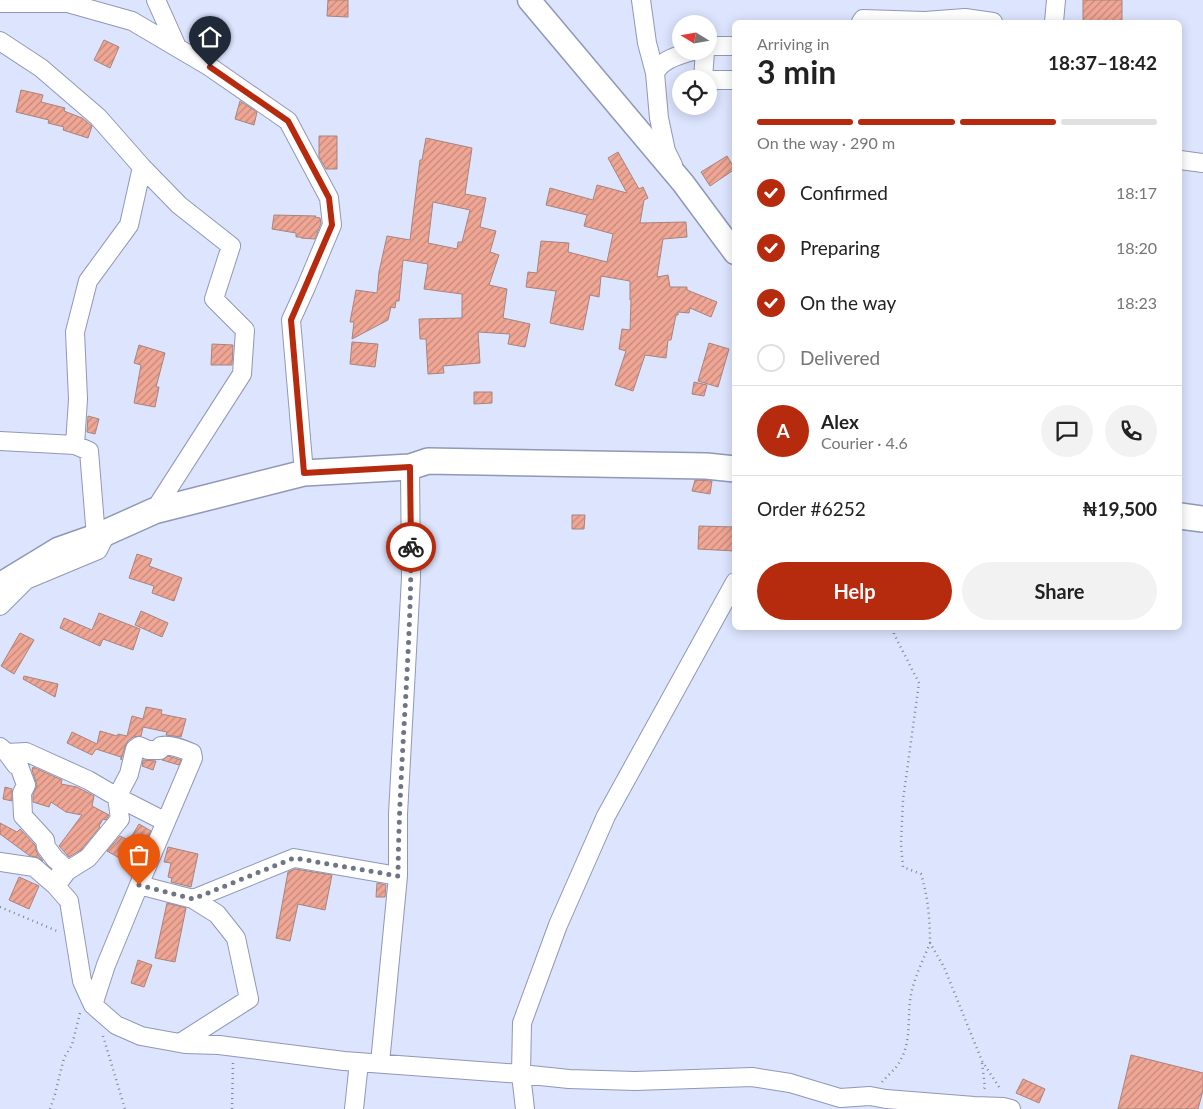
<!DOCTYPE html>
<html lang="en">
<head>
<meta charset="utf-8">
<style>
  body { margin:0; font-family:Lato,sans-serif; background:#f2f2f2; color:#222; height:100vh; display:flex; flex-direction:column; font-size:19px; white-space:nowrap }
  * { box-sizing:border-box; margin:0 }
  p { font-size:16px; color:#767676 }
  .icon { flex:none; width:28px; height:28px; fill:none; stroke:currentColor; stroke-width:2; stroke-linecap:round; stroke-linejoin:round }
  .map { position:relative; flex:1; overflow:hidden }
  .panel { position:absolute; left:732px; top:20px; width:450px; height:610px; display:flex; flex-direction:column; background:#fff; border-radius:8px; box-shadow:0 2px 12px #0003 }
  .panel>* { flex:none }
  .needle { width:32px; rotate:281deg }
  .fabs { position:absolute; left:672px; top:15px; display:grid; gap:10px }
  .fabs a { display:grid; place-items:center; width:45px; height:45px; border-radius:50%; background:#fff; box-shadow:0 2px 12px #0003; font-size:25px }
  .pin { position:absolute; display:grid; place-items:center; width:42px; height:42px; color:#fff; margin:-51px -21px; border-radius:50% 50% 50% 0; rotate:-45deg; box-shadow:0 0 5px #0007 }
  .pin .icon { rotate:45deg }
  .courier { position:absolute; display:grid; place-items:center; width:50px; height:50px; margin:-25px; border:4px solid #b62a0e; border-radius:50%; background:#fff; color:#222; box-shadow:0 1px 6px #0007 }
  .head em { font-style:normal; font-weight:700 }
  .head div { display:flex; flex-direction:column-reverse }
  .head { display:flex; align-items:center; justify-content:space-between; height:85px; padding:0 25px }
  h1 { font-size:32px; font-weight:700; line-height:38px }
  .bar { display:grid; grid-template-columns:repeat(4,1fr); gap:8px 5px; align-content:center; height:60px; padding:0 25px }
  .bar i { height:6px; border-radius:4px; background:#e0e0e0 }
  .bar .current { background:#b62a0e }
  .bar p { grid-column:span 4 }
  .line { display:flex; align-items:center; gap:12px; padding:0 25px; border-top:1px solid #e0e0e0 }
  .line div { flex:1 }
  .round { display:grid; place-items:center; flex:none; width:52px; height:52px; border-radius:26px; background:#f2f2f2 }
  ol { padding:0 25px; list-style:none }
  li { display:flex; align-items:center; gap:15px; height:55px }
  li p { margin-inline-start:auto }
  li .icon { padding:5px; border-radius:50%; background:#b62a0e; color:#fff; stroke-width:4 }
  li:last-child { color:#767676 }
  li i { width:28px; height:28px; border:2px solid #e0e0e0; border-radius:50% }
  .action { display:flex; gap:10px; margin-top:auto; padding:10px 25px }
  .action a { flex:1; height:58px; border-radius:30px; background:#b62a0e; color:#fff; font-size:20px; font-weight:700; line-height:58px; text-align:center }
  .action a+a { background:#f2f2f2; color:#222 }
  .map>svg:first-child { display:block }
  .building { fill:url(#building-hatch); stroke:#a8847c; fill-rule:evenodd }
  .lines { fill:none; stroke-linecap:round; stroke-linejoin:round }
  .minor-casing { stroke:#8f98b6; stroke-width:20 }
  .major-casing { stroke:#8f98b6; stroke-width:25 }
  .highway-casing { stroke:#8f98b6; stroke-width:28 }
  .path { stroke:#81879a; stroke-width:2.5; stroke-dasharray:1 4; stroke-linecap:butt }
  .minor { stroke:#fff; stroke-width:18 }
  .major { stroke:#fff; stroke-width:22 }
  .highway { stroke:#fff; stroke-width:25 }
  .done { stroke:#6f7486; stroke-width:5; stroke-dasharray:0 9 }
  .route { stroke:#b62a0e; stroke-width:6 }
</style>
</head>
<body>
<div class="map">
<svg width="1203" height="1109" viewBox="0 0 1203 1109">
  <defs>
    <pattern id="building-hatch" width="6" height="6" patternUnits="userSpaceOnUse" patternTransform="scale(1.25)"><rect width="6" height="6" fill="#f0a695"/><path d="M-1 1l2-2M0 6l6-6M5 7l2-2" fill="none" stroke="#c3887b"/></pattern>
  </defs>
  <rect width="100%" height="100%" fill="#dce4fe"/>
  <path class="building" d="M328,0H348V17L327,16Z
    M1083,0H1122V22H1083Z
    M104,40L119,47L110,68L94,60Z
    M21,90L43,95L41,102L65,108L64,111L82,118L92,126L88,138L63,130L64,127L48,123L49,120L16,112Z
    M240,101L257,112L254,125L235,119Z
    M319,136H337V169H326L319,157Z
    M426,138L472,148L465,194L486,198L480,227L496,231L490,252L499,255L489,285L507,289L503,318L530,324L525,347L508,344L510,334L478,332L480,363L443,366L444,373L428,374L426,339H420L419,319L462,318V294L424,289L428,264L403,260L399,301H396L395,308L391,307L388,320L352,339L354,322H350L356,290L377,293L379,272L387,236L410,240L420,160H422ZM433,202L470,210L462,242H458L457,249L428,243Z
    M618,152L639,189L643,187L648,198L644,200L640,223L686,222L687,237L663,239L657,277L668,275L670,287H687V290L717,302L711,317L690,308L689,313L678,312V315H676L671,340H668L666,358L645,355L633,391L615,385L626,351L619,349L622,329L630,330L631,300H630V281L601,276L599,297L590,295L583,330L550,323L556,291L526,287L528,272L537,273L541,241L569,243L568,252L607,262L613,234L584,226L587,215L546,205L550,188L593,200L597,185L627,193L608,158Z
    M727,156L735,169L710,186L701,172Z
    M274,215L316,216L315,217L320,218L321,223L315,239L301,238V237H296V233L272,229Z
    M352,342L378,344L375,367L350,364Z
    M709,343L729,349L718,387L698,381Z
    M212,344L233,345L232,365H211Z
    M139,345L165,353L156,387H159L155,407L134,403L141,365L134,363Z
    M694,382L707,385L704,396L692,394Z
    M474,392H492V403L474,404Z
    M88,416L99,419L95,434L87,432Z
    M695,480L712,481L710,494L692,491Z
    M572,515H585L584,529H572Z
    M699,526L735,527V551L698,549Z
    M137,554L152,559L149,566L182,578L174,601L152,593L154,586L129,578Z
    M141,611L168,623L162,637L135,625Z
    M99,613L140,629L133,650L103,639L100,646L60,628L64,618L92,630Z
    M20,633L34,640L14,674L1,666Z
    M24,676L58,684L55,697L23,679Z
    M146,707L162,710L161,714L186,719L181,737L166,735L167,732L143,727L141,736L133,737L128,741L125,747L121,760V757L96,749L92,755L67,743L72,732L97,744L100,731L117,736L118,734L127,736L132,716L143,719Z
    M168,756L181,760L179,765L162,760Z
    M143,760L156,761L153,770L142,766Z
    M33,767L62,780L61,784L77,787L94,796L92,806L109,815L106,820L103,819L99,826L100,827L81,850L69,857L59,846L82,815L66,812L51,802L49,807L33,802V795L37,785L32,770Z
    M5,787L12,789V801L3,799Z
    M0,823L17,832L20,829L35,845L37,853L43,861L36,857L30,856L0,834Z
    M139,824L151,831L143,848L130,839Z
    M120,836L132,842L123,860L107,851Z
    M168,847L198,854L191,887L171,882L172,878L168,877L171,863L164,862Z
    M295,869L332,875L325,910L298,904L290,941L276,938L288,872Z
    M19,877L39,886L29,909L9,900Z
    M377,883L386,885L385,897H376Z
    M167,903L186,908L175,962L155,958Z
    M138,960L152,965L144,987L131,983Z
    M1131,1055L1203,1073V1090L1198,1109H1118Z
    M1023,1079L1045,1089L1039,1103L1016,1093Z"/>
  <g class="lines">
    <g class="minor-casing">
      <path id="minor" d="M156,0L177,47
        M641,0L647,43L655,73
        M0,3H68L132,21L210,67L288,121L329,198L332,225L306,287L291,320L304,473
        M861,22L863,19L925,21L965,18L993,22
        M1054,22L1056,0
        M0,41L41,68L98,117L142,167L179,205L231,246L214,299L245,330L242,374L154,511
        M709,46H735
        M703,79L705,51
        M709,80H735
        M1180,160L1203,163
        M673,165L666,151L659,118L655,73C662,59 678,56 692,51
        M0,441L75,445
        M0,606L26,580L98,550L108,530L96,537L89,451L75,445L78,399L75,332L88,281L129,225L142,167
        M0,747L7,753L16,765L19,766L26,785L22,793L23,816L45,840L46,847L55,859L61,864L62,869L56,886L69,901L82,981L93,1005L116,1025L141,1036L185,1044L219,1045L344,1061L521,1074L569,1079L635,1081L752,1077L790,1083L840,1098L870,1096L886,1099L974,1106L1003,1107L1011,1109
        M7,753L26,752L88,780L117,797L166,822
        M0,862L34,867L56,886L67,871L88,858L120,819L117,797L129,774L135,749L139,746L148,750H160L161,746C171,744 183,749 192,753L193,758L139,885L193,899L294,858L398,876V814L411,578L410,467
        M93,1005L106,965L139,885
        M180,1043L249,999L236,938L217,914L193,899
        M380,1063L398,876
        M354,1109L359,1062
        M525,1109L521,1074L522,1023L558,925L606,816L735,582"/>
    </g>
    <g class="major-casing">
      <path id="major" d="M529,0L683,183L735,253"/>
    </g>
    <g class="highway-casing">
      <path id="highway" d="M1180,516L1203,519
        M0,586L59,550L96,537L154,511L304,473L410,467L428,461L706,466L735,469"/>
    </g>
    <path class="path" d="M894,628V634L919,683L903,800L901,844L903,867L921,874C928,897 930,919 930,943
      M0,907L57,931
      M103,1036L125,1109
      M982,1063L985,1087L984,1089
      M882,1082C888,1075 896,1069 900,1061C913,1039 906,1013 912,990C916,974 924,958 930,943L944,967L982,1061L1001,1090
      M50,1109L55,1094L64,1058L72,1045L80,1013
      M232,1109L233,1063"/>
    <use href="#minor" class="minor"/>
    <use href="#major" class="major"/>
    <use href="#highway" class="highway"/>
  </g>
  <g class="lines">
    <path class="done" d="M139,885L193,899L294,858L398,876C399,766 411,657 411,547"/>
    <path class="route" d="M210,67L288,121L329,198L332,225L291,320L304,473L410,467L411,547"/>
  </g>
</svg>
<div class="fabs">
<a><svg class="needle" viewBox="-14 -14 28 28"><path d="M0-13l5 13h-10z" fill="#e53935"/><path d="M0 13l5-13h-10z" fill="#767676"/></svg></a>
<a><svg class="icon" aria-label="locate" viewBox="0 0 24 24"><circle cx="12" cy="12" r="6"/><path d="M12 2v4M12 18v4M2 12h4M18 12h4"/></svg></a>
</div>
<div class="pin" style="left:139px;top:885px;background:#ea580c"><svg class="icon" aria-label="bag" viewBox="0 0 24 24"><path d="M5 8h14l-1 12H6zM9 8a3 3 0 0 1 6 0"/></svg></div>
<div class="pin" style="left:210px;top:67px;background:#1f2937"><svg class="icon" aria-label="home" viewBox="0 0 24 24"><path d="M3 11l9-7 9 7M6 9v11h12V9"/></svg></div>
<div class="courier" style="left:411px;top:547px"><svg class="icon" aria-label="bike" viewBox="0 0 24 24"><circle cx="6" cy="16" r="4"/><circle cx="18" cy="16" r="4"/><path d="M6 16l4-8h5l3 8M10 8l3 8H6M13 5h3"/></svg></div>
<section class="panel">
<div class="head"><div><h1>3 min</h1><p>Arriving in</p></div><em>18:37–18:42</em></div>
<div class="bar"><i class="current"></i><i class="current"></i><i class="current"></i><i></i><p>On the way · 290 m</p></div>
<ol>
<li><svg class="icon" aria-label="check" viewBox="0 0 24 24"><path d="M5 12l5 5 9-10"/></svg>Confirmed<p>18:17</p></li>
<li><svg class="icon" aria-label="check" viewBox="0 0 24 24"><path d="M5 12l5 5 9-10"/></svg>Preparing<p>18:20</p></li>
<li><svg class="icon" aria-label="check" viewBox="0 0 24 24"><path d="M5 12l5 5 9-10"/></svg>On the way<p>18:23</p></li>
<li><i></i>Delivered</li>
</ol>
<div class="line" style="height:90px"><b class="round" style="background:#b62a0e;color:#fff">A</b><div><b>Alex</b><p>Courier · 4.6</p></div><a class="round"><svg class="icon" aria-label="chat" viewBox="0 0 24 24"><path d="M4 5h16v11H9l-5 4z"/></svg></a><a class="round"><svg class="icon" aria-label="phone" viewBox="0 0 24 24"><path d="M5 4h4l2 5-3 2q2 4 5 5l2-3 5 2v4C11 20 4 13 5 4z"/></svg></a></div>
<div class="line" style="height:65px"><div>Order #6252</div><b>₦19,500</b></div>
<div class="action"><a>Help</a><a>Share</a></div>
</section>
</div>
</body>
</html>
